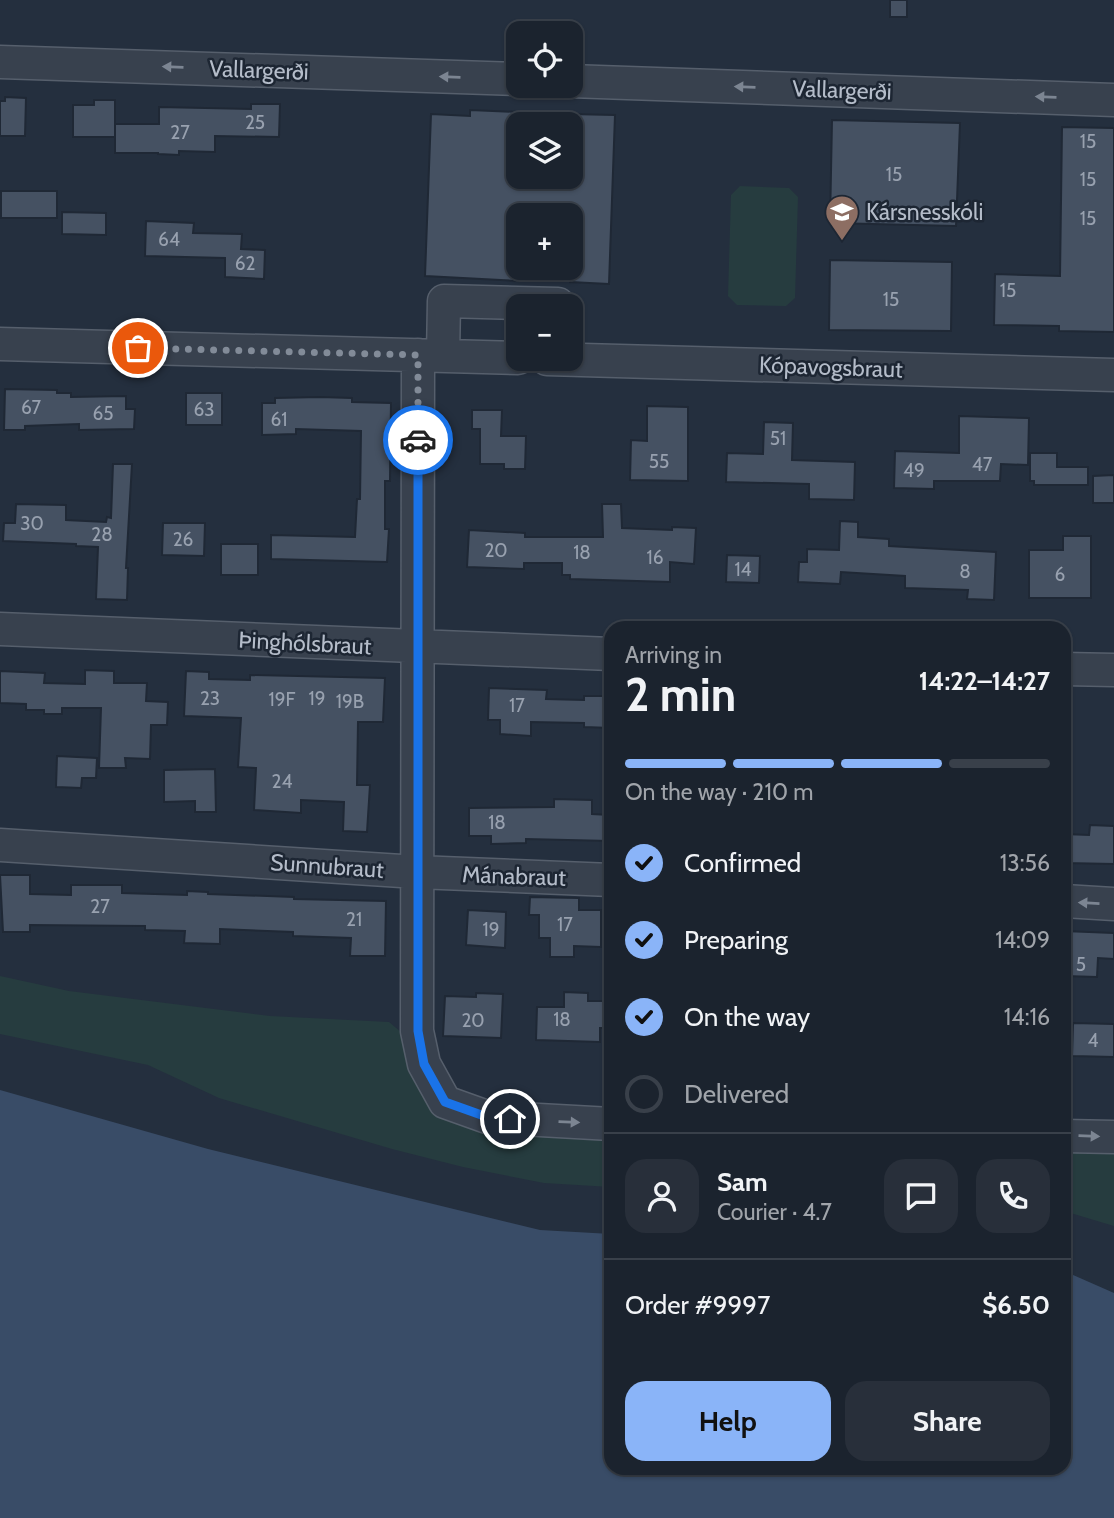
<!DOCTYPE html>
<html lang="en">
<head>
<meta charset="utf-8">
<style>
  body { margin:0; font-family:Cabin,sans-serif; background:#282f3a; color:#f1f3f6; height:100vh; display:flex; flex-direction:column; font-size:26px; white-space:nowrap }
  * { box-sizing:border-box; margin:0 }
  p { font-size:23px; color:#a0a4aa }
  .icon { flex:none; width:38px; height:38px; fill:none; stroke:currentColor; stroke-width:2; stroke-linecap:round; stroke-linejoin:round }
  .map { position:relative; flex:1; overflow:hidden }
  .sheet { position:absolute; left:604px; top:621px; width:467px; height:854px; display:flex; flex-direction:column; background:#1b232e; border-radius:21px; box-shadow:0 2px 5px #0004,0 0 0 2px #39404a }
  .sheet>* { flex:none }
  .controls { position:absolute; left:506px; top:21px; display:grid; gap:14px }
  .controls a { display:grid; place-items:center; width:77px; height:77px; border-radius:14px; background:#1b232e; box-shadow:0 2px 5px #0004,0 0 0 2px #39404a; font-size:35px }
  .pin { position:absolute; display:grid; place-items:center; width:60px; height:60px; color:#fff; margin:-30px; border:4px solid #fff; border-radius:50%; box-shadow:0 2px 7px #0007 }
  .courier { position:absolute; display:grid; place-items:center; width:70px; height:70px; margin:-35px; border:5px solid #1a73e8; border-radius:50%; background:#fff; color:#222; box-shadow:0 2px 9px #0007 }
  .summary em { font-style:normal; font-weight:800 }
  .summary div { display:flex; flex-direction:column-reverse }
  .summary { display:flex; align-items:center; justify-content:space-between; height:119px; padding:0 21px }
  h1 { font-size:46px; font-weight:800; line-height:52px }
  .bar { display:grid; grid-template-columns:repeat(4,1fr); gap:10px 7px; align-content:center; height:84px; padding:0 21px }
  .bar i { height:9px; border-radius:5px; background:#39404a }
  .bar .selected { background:#8ab4f8 }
  .bar p { grid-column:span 4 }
  .line { display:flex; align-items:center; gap:18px; padding:0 21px; border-top:2px solid #39404a }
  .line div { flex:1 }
  .round { display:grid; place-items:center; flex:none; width:74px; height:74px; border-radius:21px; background:#282f3a }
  ol { padding:0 21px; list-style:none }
  li { display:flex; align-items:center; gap:21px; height:77px }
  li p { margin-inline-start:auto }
  li .icon { padding:7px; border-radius:50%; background:#8ab4f8; color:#111; stroke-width:4 }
  li:last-child { color:#a0a4aa }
  li i { width:38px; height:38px; border:4px solid #39404a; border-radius:50% }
  .primary-button { display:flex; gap:14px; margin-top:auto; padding:14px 21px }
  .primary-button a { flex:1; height:80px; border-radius:21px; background:#8ab4f8; color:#111; font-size:28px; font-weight:800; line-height:80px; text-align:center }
  .primary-button a+a { background:#282f3a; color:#f1f3f6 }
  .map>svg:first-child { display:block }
  .green { fill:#263c3f }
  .water { fill:#394c67 }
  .building { fill:#455162; stroke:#1f2835; stroke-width:2 }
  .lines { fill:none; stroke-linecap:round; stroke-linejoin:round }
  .minor-casing { stroke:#565f6c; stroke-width:35 }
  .minor { stroke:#38414e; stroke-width:32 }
  .oneway { fill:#7c8592 }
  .done { stroke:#828b98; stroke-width:7; stroke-dasharray:0 12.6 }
  .route { stroke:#1a73e8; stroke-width:9 }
  .labels { text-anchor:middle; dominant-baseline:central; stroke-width:5; stroke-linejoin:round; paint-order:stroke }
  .number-label { font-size:19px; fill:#98a1af }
  .street-label { font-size:23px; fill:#b4bcc9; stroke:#1d2633 }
  .poi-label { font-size:23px; fill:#b4bcc9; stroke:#1d2633; text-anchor:start }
</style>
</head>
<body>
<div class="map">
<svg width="1114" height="1518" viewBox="0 0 1114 1518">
  <rect width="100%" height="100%" fill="#242f3e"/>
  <path class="green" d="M740,186L789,188L798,197L795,298L786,306L737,305L728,296L731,195Z
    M0,976L69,991L270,1016L389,1022L414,1043L443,1107L611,1131V1187L544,1183L463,1167L392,1149L219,1098L148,1065L0,1034Z
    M1064,1150L1114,1153V1226L1064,1211Z"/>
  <path class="water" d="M0,1090L208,1149L540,1230L611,1234V1468H1064V1271L1114,1293V1518H0Z"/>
  <path class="building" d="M890,0H907V17H890Z
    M5,97L26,98L25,136H0V101H5Z
    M94,100H115V137H73V105H94Z
    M251,104H280L279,137L215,136V152L179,151V155L158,154V153H115V124H159V107L251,109Z
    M470,110L518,112V177H570V114L615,115L609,284L570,282V215H518V281L425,276L431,114L470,116Z
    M832,120L960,123L956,226L830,223Z
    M1062,127L1114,128V332L1059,331V326L994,325L995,274L1060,276Z
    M1,191H57V218H1Z
    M62,212L106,213V235L62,234Z
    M146,221L194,223L193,233L242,234L241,249L265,250L264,279L225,277V258L145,256Z
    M830,260L952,262L951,331L829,330Z
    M5,389L57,390V393H71V397L126,396V409H135L134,429L79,430V424L25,426V430H4Z
    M186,393H222V425H186Z
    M320,397L352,398V402L391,403L390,481H385V529H389L387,562L271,559V535L355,537L357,499H360L361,431L296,429V434L262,435V403H275V398Z
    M647,406L688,407V481L630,480L631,440L647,441Z
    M472,410H502L501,436H526L525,469H504V464H480V429H472Z
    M959,416L1029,418L1028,465L1001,464L1000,481H934V489L894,488L895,451L959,453Z
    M764,422L793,423L792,460L855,462L854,500L809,499V484L726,482L727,453L763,454Z
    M1030,453H1057V467H1088V485H1034V481H1030Z
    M113,464H132L126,568H128L127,600L96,599L98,547L76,546V544L3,541L4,523H15L16,504L66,505V520L106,522L107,517L111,518Z
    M1114,475V503H1093V476Z
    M602,504H621L622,528L672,530V527L696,528L694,564L670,562V582L570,579V575H562V563H524V569L467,567L469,530L525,533V537H603Z
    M840,521L858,522V537L889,539V546L996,552L994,600L967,599L968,590L905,588V576L841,572L840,584L798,582L799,562H807V549L839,550Z
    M163,523H205L204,556L162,555Z
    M1063,536H1091V598H1029V550H1063Z
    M221,544H258V575H221Z
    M727,555L760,556L759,583L726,582Z
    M85,670L114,671V683H147L146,701L168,702L167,725H151L150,759L125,758L126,768H99L101,708H62V714H44V710H26V704L0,703V671L45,673L44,683L85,684Z
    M186,671L209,672V679L250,680V675L385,678L383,722H358L357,785H370L367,832L343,831L344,802L301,800V813L254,810L256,768L238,767L241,718L184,716Z
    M489,688L547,690L546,699L584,700V696H611V728L584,727V723L531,722V736L500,734V720H488Z
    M57,756L97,758L96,778H82L81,788L56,787Z
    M215,769L216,812H195V801L164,802V770Z
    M554,799L592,800V814L611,815L610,841L526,839V843L491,844V836H469V808L554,807Z
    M1090,825L1114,826V864L1064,863V834L1089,835Z
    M0,875H30V894L71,895V885H122V893L187,895V891L208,892V894L294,897V899L386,901L385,956H350L351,938L293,936V932L220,929V944L184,943L185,931L145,930V926L30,925V932H3Z
    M530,897L579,898V910H601V947L574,946V957H550V938H539V915H529Z
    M468,910L506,912L505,948L466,945Z
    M1064,931L1114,933V959L1098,958L1097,977L1064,976Z
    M564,992L588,993V1001H611V1028H600V1042L536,1040L537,1007H564Z
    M476,993L503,994L501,1038L443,1036L445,996L476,997Z
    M1073,1023L1114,1024V1057L1072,1056Z"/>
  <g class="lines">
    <g class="minor-casing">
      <path id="minor" d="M0,62L518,79
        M570,81L1114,100
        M0,344L518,358
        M418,355L417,1031L424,1064L445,1102L487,1117L611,1124
        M443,356L444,301L558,304
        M547,359L1114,375
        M0,629L611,654
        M1064,669L1114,670
        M0,845L417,872L611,880
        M1064,901L1114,904
        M1064,1136L1114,1137"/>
    </g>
    <use href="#minor" class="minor"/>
  </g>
  <defs><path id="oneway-solid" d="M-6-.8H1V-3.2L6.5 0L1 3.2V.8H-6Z" transform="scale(1.75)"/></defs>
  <g class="oneway">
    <use href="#oneway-solid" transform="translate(173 67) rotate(-178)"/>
    <use href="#oneway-solid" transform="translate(450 77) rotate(-178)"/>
    <use href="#oneway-solid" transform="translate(745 87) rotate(-178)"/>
    <use href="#oneway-solid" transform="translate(1046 97) rotate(-178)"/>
    <use href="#oneway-solid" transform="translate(1089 903) rotate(-177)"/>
    <use href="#oneway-solid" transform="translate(569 1122) rotate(2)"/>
    <use href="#oneway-solid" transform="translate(1089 1136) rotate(2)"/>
  </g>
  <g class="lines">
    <path class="done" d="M138,348L418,355V440"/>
    <path class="route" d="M418,440V1031L424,1064L445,1102L487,1117L510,1119"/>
  </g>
  <defs>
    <g id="school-pin" transform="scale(1.75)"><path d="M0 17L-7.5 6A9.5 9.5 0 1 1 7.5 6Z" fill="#8d6e63" stroke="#1d2633"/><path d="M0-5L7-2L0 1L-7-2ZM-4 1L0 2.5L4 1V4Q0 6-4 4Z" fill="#fff"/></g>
  </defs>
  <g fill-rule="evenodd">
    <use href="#school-pin" x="842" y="212"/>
  </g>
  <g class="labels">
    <g class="number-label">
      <text x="255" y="122">25</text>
      <text x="180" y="132">27</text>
      <text x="1088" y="141">15</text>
      <text x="894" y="174">15</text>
      <text x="1088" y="179">15</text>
      <text x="1088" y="218">15</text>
      <text x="169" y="239">64</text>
      <text x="245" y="263">62</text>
      <text x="1008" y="290">15</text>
      <text x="891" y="299">15</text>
      <text x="31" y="407">67</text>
      <text x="204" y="409">63</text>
      <text x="103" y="413">65</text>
      <text x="279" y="419">61</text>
      <text x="778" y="438">51</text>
      <text x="659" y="461">55</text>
      <text x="982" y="464">47</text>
      <text x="914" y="470">49</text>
      <text x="32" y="523">30</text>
      <text x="102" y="534">28</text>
      <text x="183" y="539">26</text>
      <text x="496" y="550">20</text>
      <text x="582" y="552">18</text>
      <text x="655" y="557">16</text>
      <text x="743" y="569">14</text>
      <text x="965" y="571">8</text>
      <text x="1060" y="574">6</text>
      <text x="210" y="698">23</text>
      <text x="317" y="698">19</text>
      <text x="282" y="699">19F</text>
      <text x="350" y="701">19B</text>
      <text x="517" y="705">17</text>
      <text x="282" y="781">24</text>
      <text x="497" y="822">18</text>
      <text x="100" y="906">27</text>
      <text x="354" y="919">21</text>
      <text x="565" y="924">17</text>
      <text x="491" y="929">19</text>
      <text x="1081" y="964">5</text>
      <text x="562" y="1019">18</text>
      <text x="473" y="1020">20</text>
      <text x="1093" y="1040">4</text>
    </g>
    <g class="street-label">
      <text transform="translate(259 70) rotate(2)">Vallargerði</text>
      <text transform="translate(842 90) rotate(2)">Vallargerði</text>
      <text transform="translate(831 367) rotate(2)">Kópavogsbraut</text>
      <text transform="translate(305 643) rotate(3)">Þinghólsbraut</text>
      <text transform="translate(327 866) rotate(4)">Sunnubraut</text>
      <text transform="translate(514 876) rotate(2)">Mánabraut</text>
    </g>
    <g class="poi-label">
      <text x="866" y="212">Kársnesskóli</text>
    </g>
  </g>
</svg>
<div class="controls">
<a><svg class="icon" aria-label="locate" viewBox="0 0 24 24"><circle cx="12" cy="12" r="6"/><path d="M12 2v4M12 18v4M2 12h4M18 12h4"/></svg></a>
<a><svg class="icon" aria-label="layers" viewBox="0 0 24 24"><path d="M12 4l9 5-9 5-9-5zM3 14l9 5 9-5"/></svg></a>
<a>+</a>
<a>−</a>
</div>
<div class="pin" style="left:138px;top:348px;background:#ea580c"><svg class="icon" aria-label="bag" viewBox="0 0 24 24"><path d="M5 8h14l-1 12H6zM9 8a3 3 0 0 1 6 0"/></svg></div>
<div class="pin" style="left:510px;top:1119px;background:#1f2937"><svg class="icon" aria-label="home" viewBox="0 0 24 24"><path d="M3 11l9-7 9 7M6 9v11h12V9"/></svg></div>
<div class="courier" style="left:418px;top:440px"><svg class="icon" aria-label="car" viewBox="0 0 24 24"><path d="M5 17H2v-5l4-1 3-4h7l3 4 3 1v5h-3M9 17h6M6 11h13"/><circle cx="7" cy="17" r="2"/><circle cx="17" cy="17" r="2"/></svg></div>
<section class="sheet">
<div class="summary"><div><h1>2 min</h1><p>Arriving in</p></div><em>14:22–14:27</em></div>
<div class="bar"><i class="selected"></i><i class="selected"></i><i class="selected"></i><i></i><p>On the way · 210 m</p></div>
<ol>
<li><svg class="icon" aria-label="check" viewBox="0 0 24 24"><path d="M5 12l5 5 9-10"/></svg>Confirmed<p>13:56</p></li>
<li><svg class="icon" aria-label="check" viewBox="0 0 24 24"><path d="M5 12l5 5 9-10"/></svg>Preparing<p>14:09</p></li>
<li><svg class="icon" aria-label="check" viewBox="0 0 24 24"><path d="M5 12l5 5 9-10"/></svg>On the way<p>14:16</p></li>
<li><i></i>Delivered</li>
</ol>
<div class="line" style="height:126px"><a class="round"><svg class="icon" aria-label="person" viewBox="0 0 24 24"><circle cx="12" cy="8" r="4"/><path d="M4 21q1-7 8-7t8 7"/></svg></a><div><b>Sam</b><p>Courier · 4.7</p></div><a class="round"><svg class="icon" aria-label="chat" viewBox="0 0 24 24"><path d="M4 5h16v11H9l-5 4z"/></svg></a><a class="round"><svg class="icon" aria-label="phone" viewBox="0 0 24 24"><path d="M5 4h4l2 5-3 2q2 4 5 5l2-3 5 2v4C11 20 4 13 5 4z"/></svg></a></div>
<div class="line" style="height:91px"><div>Order #9997</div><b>$6.50</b></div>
<div class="primary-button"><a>Help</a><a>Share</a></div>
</section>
</div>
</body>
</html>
